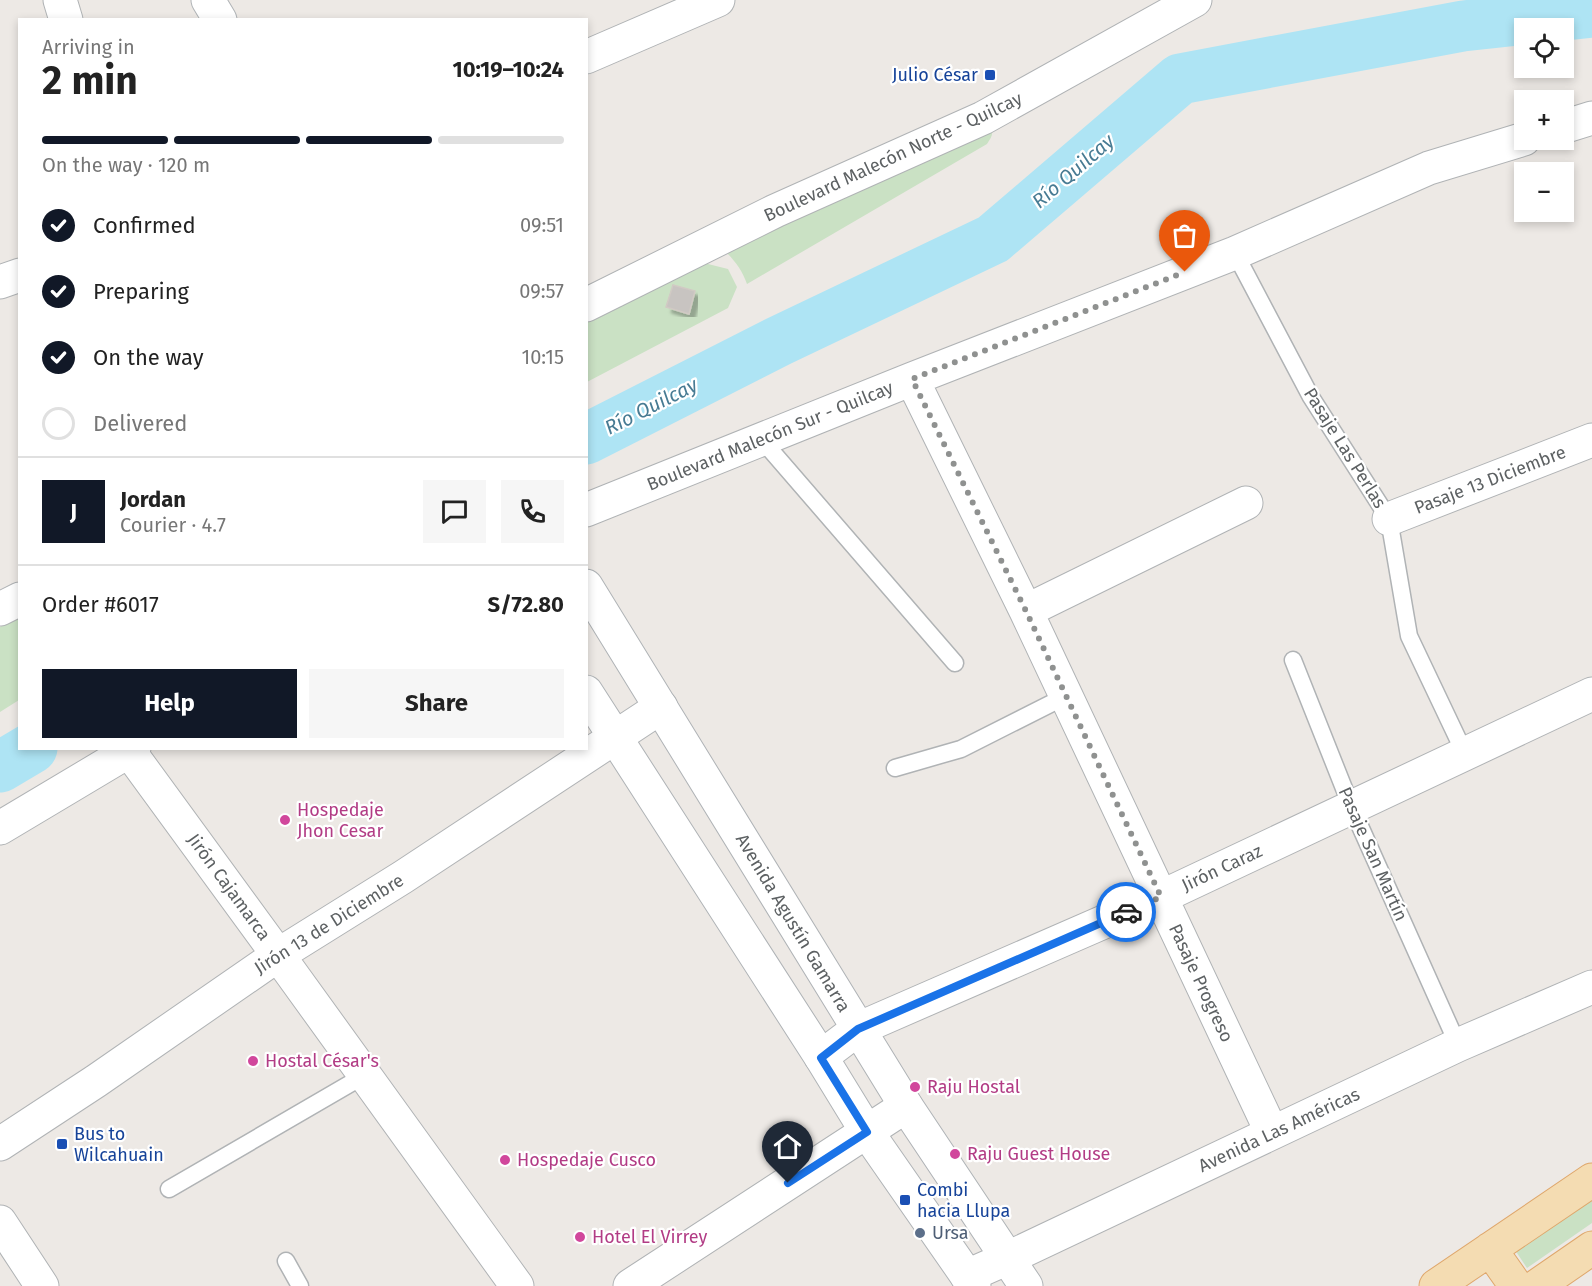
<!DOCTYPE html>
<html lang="en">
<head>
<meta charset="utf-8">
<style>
  body { margin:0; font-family:"Fira Sans",sans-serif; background:#f6f6f6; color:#222; height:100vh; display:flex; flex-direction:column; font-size:22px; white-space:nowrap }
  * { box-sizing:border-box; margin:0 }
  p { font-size:20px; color:#767676 }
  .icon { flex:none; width:33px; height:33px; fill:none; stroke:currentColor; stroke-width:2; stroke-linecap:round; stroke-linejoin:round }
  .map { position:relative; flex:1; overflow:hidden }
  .details { position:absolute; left:18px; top:18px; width:570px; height:732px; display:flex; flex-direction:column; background:#fff; border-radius:0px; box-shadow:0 3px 9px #0003 }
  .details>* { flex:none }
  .fabs { position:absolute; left:1514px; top:18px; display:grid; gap:12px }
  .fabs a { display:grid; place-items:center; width:60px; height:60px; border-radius:0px; background:#fff; box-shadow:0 3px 9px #0003; font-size:30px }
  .pin { position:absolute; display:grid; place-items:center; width:51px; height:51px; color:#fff; margin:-62px -26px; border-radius:50% 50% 50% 0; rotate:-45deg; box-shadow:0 0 6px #0007 }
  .pin .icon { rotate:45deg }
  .courier { position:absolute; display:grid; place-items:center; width:60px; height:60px; margin:-30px; border:4px solid #1a73e8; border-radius:50%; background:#fff; color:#222; box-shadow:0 2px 8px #0007 }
  .overview em { font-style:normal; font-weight:700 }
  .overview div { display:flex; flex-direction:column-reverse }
  .overview { display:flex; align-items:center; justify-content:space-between; height:102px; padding:0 24px }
  h1 { font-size:39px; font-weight:700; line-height:45px }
  .bar { display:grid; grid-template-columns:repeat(4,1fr); gap:9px 6px; align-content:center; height:72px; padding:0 24px }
  .bar i { height:8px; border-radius:4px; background:#e0e0e0 }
  .bar .selected { background:#111827 }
  .bar p { grid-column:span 4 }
  .line { display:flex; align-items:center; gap:15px; padding:0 24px; border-top:2px solid #e0e0e0 }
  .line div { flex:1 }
  .round { display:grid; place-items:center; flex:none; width:63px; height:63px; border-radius:0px; background:#f6f6f6 }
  ol { padding:0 24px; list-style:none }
  li { display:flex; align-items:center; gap:18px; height:66px }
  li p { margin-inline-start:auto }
  li .icon { padding:6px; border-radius:50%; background:#111827; color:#fff; stroke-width:4 }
  li:last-child { color:#767676 }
  li i { width:33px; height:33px; border:3px solid #e0e0e0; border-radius:50% }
  .primary-button { display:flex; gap:12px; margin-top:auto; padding:12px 24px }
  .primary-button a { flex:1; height:69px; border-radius:0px; background:#111827; color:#fff; font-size:24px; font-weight:700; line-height:69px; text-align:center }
  .primary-button a+a { background:#f6f6f6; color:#222 }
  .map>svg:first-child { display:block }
  .green { fill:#cae1c4 }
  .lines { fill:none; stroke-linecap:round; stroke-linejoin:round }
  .river { stroke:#aee4f4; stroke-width:51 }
  .building { fill:#c8c4c1; stroke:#d1cac4; stroke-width:1.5; filter:url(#shadow) }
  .lane-casing { stroke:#b0b3b5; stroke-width:19 }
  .street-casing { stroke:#b0b3b5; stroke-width:35 }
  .secondary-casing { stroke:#afb3b6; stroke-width:35 }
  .primary-casing { stroke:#dfa76c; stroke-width:35 }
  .lane { stroke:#fff; stroke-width:16 }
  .street { stroke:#fff; stroke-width:33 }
  .secondary { stroke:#fff; stroke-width:33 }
  .primary { stroke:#f4dcb2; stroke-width:33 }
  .done { stroke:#8f9190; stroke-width:6; stroke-dasharray:0 10.8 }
  .route { stroke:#1a73e8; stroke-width:8 }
  .transit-dot { fill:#1a4fb4; stroke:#fff; stroke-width:2 }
  .hotel-dot { fill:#d1479c; stroke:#fff; stroke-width:2 }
  .service-dot { fill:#5c6f8a; stroke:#fff; stroke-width:2 }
  .labels { text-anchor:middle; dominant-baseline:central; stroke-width:4.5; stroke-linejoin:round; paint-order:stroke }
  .transit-label { font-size:18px; fill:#164399; stroke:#fff; text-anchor:start }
  .street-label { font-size:18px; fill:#5d6163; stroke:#fff }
  .hotel-label { font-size:18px; fill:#b23c85; stroke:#fff; text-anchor:start }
  .service-label { font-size:18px; fill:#4e5e75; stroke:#fff; text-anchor:start }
  .water-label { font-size:20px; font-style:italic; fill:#477b93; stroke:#fff }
</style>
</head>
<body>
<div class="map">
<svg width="1592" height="1286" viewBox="0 0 1592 1286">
  <defs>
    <filter id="shadow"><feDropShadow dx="5.5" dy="5.5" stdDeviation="1.5" flood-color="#0004"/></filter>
  </defs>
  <rect width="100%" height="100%" fill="#ede9e5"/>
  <path class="green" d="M991,127C994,134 991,138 987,144L747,284C742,270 735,261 725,251Z
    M704,263L728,269L737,287L728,308L587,382V322Z
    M19,617V700L0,712V627Z
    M1592,1197V1223L1527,1268L1515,1250Z"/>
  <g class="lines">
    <path class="river" d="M586,439L779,341L993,239L1180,79L1463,26L1592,12
      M0,767L32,748"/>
  </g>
  <path class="building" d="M673,285L695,291L689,314L666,307Z"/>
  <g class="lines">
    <g class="lane-casing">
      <path id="lane" d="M1235,253L1311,397L1389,519L1409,636L1465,754
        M762,440L955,663
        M1293,660L1351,806L1458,1045
        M895,768L961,749L1066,696
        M169,1189L365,1075
        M286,1261L300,1286"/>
    </g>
    <g class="street-casing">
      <path id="street" d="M60,0L66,20
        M586,57L718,0
        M1563,127L1592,118
        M0,282L20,275
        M586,305L775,211L983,118L1195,0
        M912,379L1026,611L1272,1133
        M586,510L912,379L1235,253L1429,168L1524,139
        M1389,519L1592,440
        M0,609L20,599
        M1026,611L1246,503
        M129,751L278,955L517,1286
        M0,828L134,748
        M821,1057L858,1029L1161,897L1592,694
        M0,1144L96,1081L278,955L403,877L661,707
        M0,1222L42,1286
        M967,1276L1008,1258L1458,1045L1592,987
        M630,1286L906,1106"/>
    </g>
    <g class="secondary-casing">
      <path id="secondary" d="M208,0L220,20
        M586,586L906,1106L1026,1286
        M586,692L821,1057L867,1132L974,1286"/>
    </g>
    <g class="primary-casing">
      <path id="primary" d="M1490,1249L1516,1286
        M1436,1286L1592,1180
        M1537,1286L1592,1248"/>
    </g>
    <use href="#lane" class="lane"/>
    <use href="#street" class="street"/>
    <use href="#secondary" class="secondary"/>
    <use href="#primary" class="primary"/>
  </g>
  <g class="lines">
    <path class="done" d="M1126,912L1161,897L1026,611L912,379L1185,272"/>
    <path class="route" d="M788,1183L867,1132L821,1058L858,1029L1126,912"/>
  </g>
  <g class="transit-dot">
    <rect x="984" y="69" width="12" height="12" rx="3"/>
    <rect x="56" y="1138" width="12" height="12" rx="3"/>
    <rect x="899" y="1194" width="12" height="12" rx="3"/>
  </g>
  <g class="hotel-dot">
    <circle cx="285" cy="820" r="6"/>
    <circle cx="253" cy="1061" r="6"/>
    <circle cx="915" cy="1087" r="6"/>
    <circle cx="955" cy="1154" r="6"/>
    <circle cx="505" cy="1160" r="6"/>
    <circle cx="580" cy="1237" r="6"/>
  </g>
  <circle class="service-dot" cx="920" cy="1233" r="6"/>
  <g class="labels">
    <g class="transit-label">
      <text x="978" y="75" text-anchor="end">Julio César</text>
      <text x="74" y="1134">Bus to<tspan x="74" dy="21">Wilcahuain</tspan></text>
      <text x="917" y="1190">Combi<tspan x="917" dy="21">hacia Llupa</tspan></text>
    </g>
    <g class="street-label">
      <text transform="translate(893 157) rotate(-25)">Boulevard Malecón Norte - Quilcay</text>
      <text transform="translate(770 436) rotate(-22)">Boulevard Malecón Sur - Quilcay</text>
      <text transform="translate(1345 448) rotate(58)">Pasaje Las Perlas</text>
      <text transform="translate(1490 480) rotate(-21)">Pasaje 13 Diciembre</text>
      <text transform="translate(1373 854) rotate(66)">Pasaje San Martín</text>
      <text transform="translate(1222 868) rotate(-25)">Jirón Caraz</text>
      <text transform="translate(229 887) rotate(54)">Jirón Cajamarca</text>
      <text transform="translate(793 923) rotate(59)">Avenida Agustín Gamarra</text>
      <text transform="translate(329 924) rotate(-32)">Jirón 13 de Diciembre</text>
      <text transform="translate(1201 983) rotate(65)">Pasaje Progreso</text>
      <text transform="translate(1279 1130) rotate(-25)">Avenida Las Américas</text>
    </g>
    <g class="hotel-label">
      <text x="297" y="810">Hospedaje<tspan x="297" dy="21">Jhon Cesar</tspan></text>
      <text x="265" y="1061">Hostal César's</text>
      <text x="927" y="1087">Raju Hostal</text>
      <text x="967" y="1154">Raju Guest House</text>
      <text x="517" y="1160">Hospedaje Cusco</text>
      <text x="592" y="1237">Hotel El Virrey</text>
    </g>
    <g class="service-label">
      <text x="932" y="1233">Ursa</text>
    </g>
    <g class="water-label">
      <text transform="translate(1073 171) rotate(-41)">Río Quilcay</text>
      <text transform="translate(651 406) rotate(-27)">Río Quilcay</text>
    </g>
  </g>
</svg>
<div class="fabs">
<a><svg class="icon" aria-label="locate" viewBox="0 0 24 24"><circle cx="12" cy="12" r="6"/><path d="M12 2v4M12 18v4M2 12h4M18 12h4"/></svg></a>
<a>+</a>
<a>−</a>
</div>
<div class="pin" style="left:1185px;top:272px;background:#ea580c"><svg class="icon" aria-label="bag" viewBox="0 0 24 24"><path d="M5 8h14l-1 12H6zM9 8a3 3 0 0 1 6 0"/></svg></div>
<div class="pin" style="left:788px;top:1183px;background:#1f2937"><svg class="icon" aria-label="home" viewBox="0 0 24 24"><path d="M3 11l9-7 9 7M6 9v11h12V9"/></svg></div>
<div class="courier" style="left:1126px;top:912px"><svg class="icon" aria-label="car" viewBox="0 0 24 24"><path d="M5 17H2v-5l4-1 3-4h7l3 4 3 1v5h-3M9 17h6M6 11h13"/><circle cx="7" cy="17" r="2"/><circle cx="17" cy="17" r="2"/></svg></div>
<section class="details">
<div class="overview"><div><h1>2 min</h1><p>Arriving in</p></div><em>10:19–10:24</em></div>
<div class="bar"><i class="selected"></i><i class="selected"></i><i class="selected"></i><i></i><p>On the way · 120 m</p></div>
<ol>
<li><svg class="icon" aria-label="check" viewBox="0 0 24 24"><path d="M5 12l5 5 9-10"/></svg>Confirmed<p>09:51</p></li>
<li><svg class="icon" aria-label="check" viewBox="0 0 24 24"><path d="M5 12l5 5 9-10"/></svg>Preparing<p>09:57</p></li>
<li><svg class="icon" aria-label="check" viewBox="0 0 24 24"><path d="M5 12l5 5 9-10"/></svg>On the way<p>10:15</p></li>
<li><i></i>Delivered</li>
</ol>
<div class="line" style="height:108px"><b class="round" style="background:#111827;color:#fff">J</b><div><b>Jordan</b><p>Courier · 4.7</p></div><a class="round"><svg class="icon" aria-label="chat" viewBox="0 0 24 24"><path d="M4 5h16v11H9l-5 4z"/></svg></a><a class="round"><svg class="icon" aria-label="phone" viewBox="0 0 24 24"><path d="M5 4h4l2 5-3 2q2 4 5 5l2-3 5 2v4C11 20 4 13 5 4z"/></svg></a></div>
<div class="line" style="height:78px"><div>Order #6017</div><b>S/72.80</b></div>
<div class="primary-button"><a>Help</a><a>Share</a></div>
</section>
</div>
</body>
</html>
